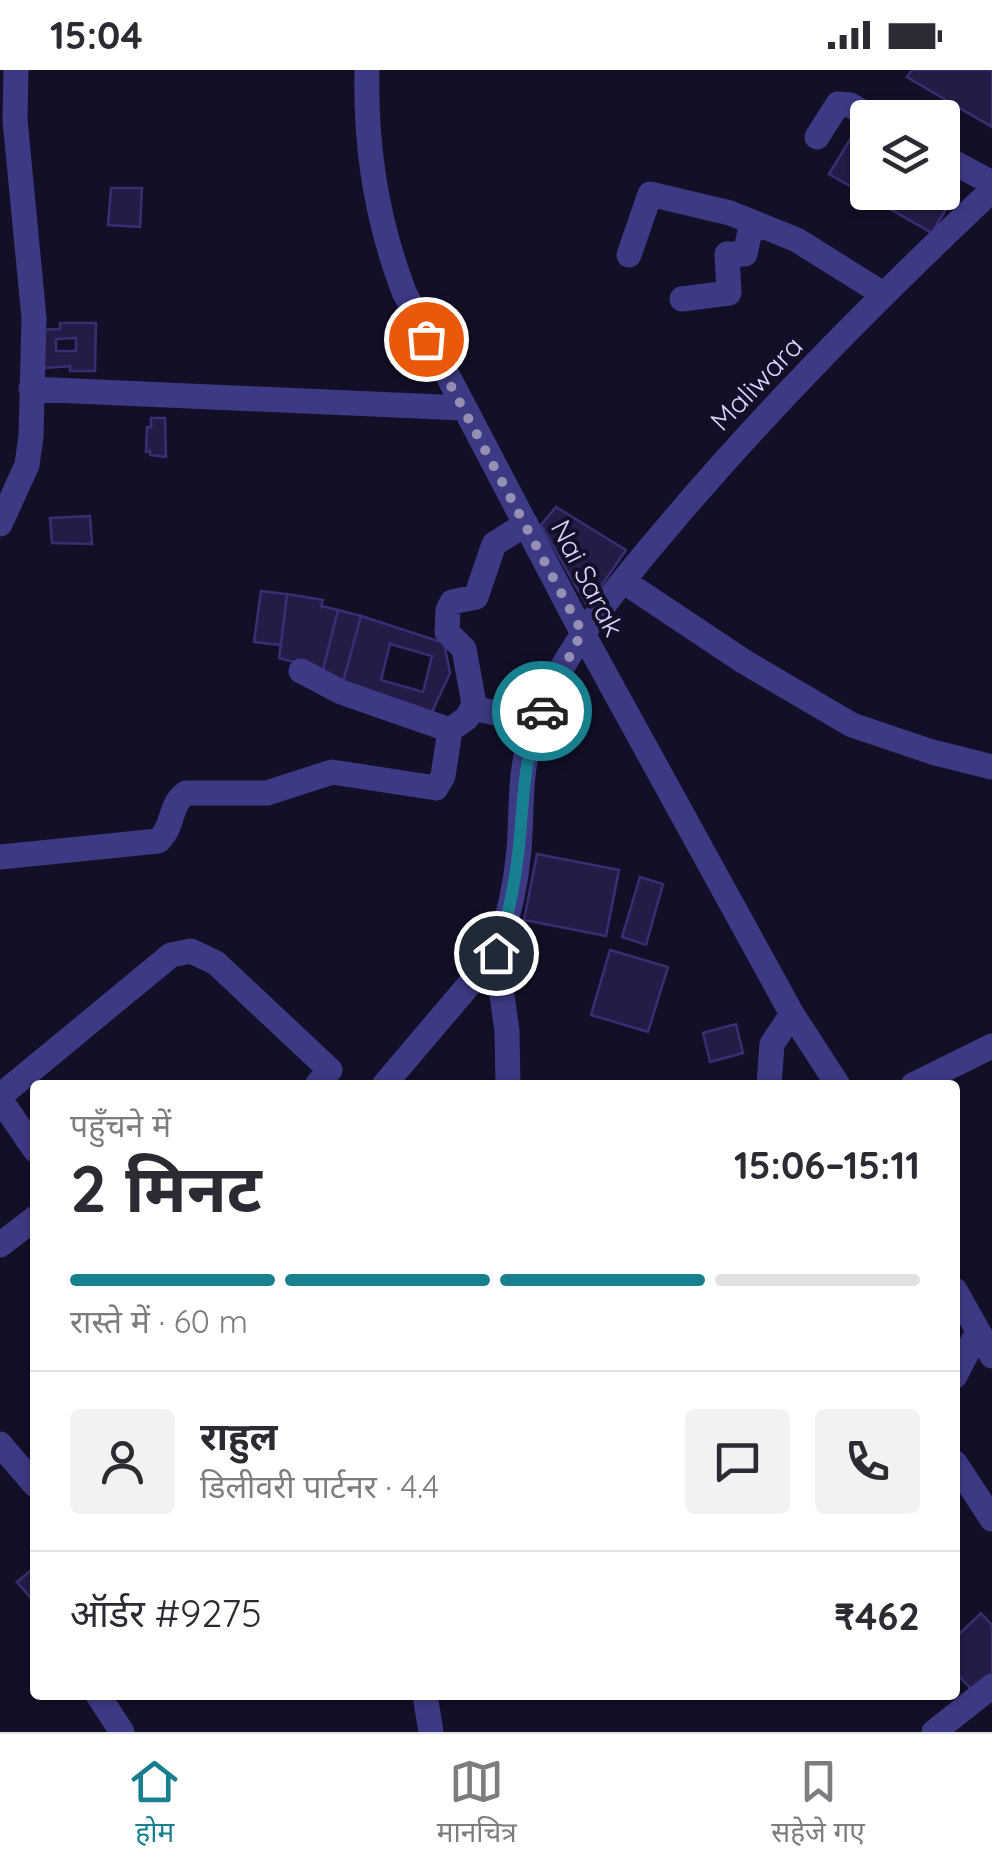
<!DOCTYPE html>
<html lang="hi">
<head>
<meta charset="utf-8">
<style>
  body { margin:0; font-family:Quicksand,"Noto Sans Devanagari",sans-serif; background:#f2f2f3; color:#2b2b33; height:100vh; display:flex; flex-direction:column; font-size:38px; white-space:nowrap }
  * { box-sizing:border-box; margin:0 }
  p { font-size:32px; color:#7c7c81 }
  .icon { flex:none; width:55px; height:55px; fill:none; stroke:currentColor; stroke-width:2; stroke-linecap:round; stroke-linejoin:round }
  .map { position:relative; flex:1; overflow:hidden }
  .side { position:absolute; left:30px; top:1010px; width:930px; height:620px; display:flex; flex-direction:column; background:#fff; border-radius:10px; box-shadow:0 2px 8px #0004 }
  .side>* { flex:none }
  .fabs { position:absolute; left:850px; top:30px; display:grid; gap:20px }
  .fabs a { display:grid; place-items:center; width:110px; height:110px; border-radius:10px; background:#fff; box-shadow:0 2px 8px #0004; font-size:50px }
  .pin { position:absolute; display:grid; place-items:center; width:85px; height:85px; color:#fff; margin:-42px; border:5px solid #fff; border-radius:50%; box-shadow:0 2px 10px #0007 }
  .courier { position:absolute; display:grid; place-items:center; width:100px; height:100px; margin:-50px; border:8px solid #187f8f; border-radius:50%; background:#fff; color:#222; box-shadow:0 2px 12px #0007 }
  .summary em { font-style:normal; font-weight:700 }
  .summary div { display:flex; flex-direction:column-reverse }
  .summary { display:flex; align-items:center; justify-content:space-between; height:170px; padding:0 40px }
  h1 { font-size:65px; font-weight:700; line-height:75px }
  .bar { display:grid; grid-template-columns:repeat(4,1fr); gap:15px 10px; align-content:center; height:120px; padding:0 40px }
  .bar i { height:12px; border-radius:8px; background:#e1e1e2 }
  .bar .selected { background:#187f8f }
  .bar p { grid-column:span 4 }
  .line { display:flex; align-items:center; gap:25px; padding:0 40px; border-top:2px solid #e1e1e2 }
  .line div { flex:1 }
  .round { display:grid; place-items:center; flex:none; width:105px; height:105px; border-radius:10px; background:#f2f2f3 }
  .status { display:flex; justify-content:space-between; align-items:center; height:70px; padding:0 50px; background:#fff; direction:ltr }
  .status svg { height:28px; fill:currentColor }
  .tabs { display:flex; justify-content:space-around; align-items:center; height:140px; border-top:2px solid #e1e1e2; background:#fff; font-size:28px; color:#7c7c81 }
  .tabs a { display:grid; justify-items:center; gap:5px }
  .tabs .selected { color:#187f8f }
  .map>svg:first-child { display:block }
  .building { fill:#241b47; stroke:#3b2d73; stroke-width:2.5; fill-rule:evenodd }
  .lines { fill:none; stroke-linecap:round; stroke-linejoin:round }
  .minor { stroke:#3d3a85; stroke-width:25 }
  .done { stroke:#948fb3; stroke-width:10; stroke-dasharray:0 18 }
  .route { stroke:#187f8f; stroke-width:12 }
  .labels { text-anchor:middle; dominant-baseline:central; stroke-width:8; stroke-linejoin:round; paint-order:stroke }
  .street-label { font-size:28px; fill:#d9d4ff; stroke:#130f26 }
</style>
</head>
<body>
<div class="status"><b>15:04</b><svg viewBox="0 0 49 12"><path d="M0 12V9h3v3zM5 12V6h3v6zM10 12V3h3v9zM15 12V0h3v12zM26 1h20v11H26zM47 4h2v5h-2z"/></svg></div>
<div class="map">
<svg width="992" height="1662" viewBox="0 0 992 1662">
  <rect width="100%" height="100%" fill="#130f26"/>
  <path class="building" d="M912,0H992V57L907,7Z
    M854,63L868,71V122H942V114L956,122L932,163L829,104Z
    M111,118H142L140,157L108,155Z
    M60,253H96L95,301H70V296L35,299L37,260L60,259ZM76,268V281H56V269Z
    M151,348H165L166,387L150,385V381L146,382L147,357H151Z
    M556,437L626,480L587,536L541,455Z
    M90,446L92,474L52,473L50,448Z
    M261,521L287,524L281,575L254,572Z
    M287,524L323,530L321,536L338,540L323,600L279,588Z
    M338,540L361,546L343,612L323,600Z
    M361,546L444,573L450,603L432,642L343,612ZM390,574L432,586L423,622L381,610Z
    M537,784L619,800L606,866L524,850Z
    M640,807L663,814L646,875L622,867Z
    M610,880L668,897L648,962L591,945Z
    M736,954L743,983L710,992L703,963Z
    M35,1497V1533L17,1512Z
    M981,1543L992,1555V1607L975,1623L955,1602V1568Z"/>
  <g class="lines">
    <path class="minor" d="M367,0C365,76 377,151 404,222L582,562L792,944L838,1015
      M817,67L838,34L850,35L873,48
      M942,86L992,113
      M629,185L650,124L730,143L797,170L883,224
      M682,229L729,223L727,184H745L752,152
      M31,319L463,338
      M0,454L27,395L31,366L34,248L15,50L16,0
      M623,511L743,591L852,655L932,682L992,697
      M301,601L341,622L450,660
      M473,638L537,652
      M0,787L158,771C174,758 169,734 186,723H267L332,702L436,718L443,706L450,660L467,648L474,634L464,579L447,562L448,540L452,532L476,527L494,474L526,454
      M496,883L507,961L508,1015
      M384,1015L496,883C508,850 516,814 519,780C522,742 519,703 531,667C557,586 613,522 666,459C767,339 878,228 992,120
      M769,1015L772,974L792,944
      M913,1015L992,976
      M0,1026L171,885L191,881L216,893L330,1000L317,1015
      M0,1029L35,1080
      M0,1175L35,1148
      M955,1220L992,1286
      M955,1306L978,1261
      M0,1374L35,1415
      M955,1393L992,1449
      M98,1625L122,1662
      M425,1625L431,1662
      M934,1662L992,1616"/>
  </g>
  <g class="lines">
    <path class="done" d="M426,269L582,562L542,641"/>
    <path class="route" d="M496,883C507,852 514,818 518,785C524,735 522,689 542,641"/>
  </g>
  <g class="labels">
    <g class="street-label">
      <text transform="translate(756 313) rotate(-46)">Maliwara</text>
      <text transform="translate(588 508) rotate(63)">Nai Sarak</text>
    </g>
  </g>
</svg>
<div class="fabs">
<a><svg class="icon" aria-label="layers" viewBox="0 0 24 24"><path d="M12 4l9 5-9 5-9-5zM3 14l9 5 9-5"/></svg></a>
</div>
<div class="pin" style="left:426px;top:269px;background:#ea580c"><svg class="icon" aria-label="bag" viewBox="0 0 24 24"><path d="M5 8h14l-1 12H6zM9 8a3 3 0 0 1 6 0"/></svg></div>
<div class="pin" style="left:496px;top:883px;background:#1f2937"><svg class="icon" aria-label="home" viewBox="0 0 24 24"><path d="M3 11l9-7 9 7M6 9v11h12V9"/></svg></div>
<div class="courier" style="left:542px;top:641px"><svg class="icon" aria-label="car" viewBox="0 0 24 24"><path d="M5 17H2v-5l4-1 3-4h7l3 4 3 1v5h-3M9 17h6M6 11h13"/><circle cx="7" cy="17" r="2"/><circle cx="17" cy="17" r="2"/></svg></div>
<section class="side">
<div class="summary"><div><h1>2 मिनट</h1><p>पहुँचने में</p></div><em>15:06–15:11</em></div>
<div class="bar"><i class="selected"></i><i class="selected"></i><i class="selected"></i><i></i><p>रास्ते में · 60 m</p></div>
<div class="line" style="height:180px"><a class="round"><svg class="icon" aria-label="person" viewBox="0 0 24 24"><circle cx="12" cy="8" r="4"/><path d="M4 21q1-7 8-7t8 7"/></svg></a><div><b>राहुल</b><p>डिलीवरी पार्टनर · 4.4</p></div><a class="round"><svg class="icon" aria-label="chat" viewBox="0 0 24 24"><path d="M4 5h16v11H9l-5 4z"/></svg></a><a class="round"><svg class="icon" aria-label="phone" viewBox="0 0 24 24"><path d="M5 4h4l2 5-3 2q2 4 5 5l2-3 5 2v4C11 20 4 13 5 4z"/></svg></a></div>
<div class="line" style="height:130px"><div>ऑर्डर #9275</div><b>₹462</b></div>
</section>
</div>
<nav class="tabs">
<a class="selected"><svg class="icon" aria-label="home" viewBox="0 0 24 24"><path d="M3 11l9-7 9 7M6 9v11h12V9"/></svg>होम</a>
<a><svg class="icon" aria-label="map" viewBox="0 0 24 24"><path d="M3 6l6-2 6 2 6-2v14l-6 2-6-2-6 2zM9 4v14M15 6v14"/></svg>मानचित्र</a>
<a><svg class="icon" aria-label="saved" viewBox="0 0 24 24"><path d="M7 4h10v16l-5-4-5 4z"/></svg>सहेजे गए</a>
</nav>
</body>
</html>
